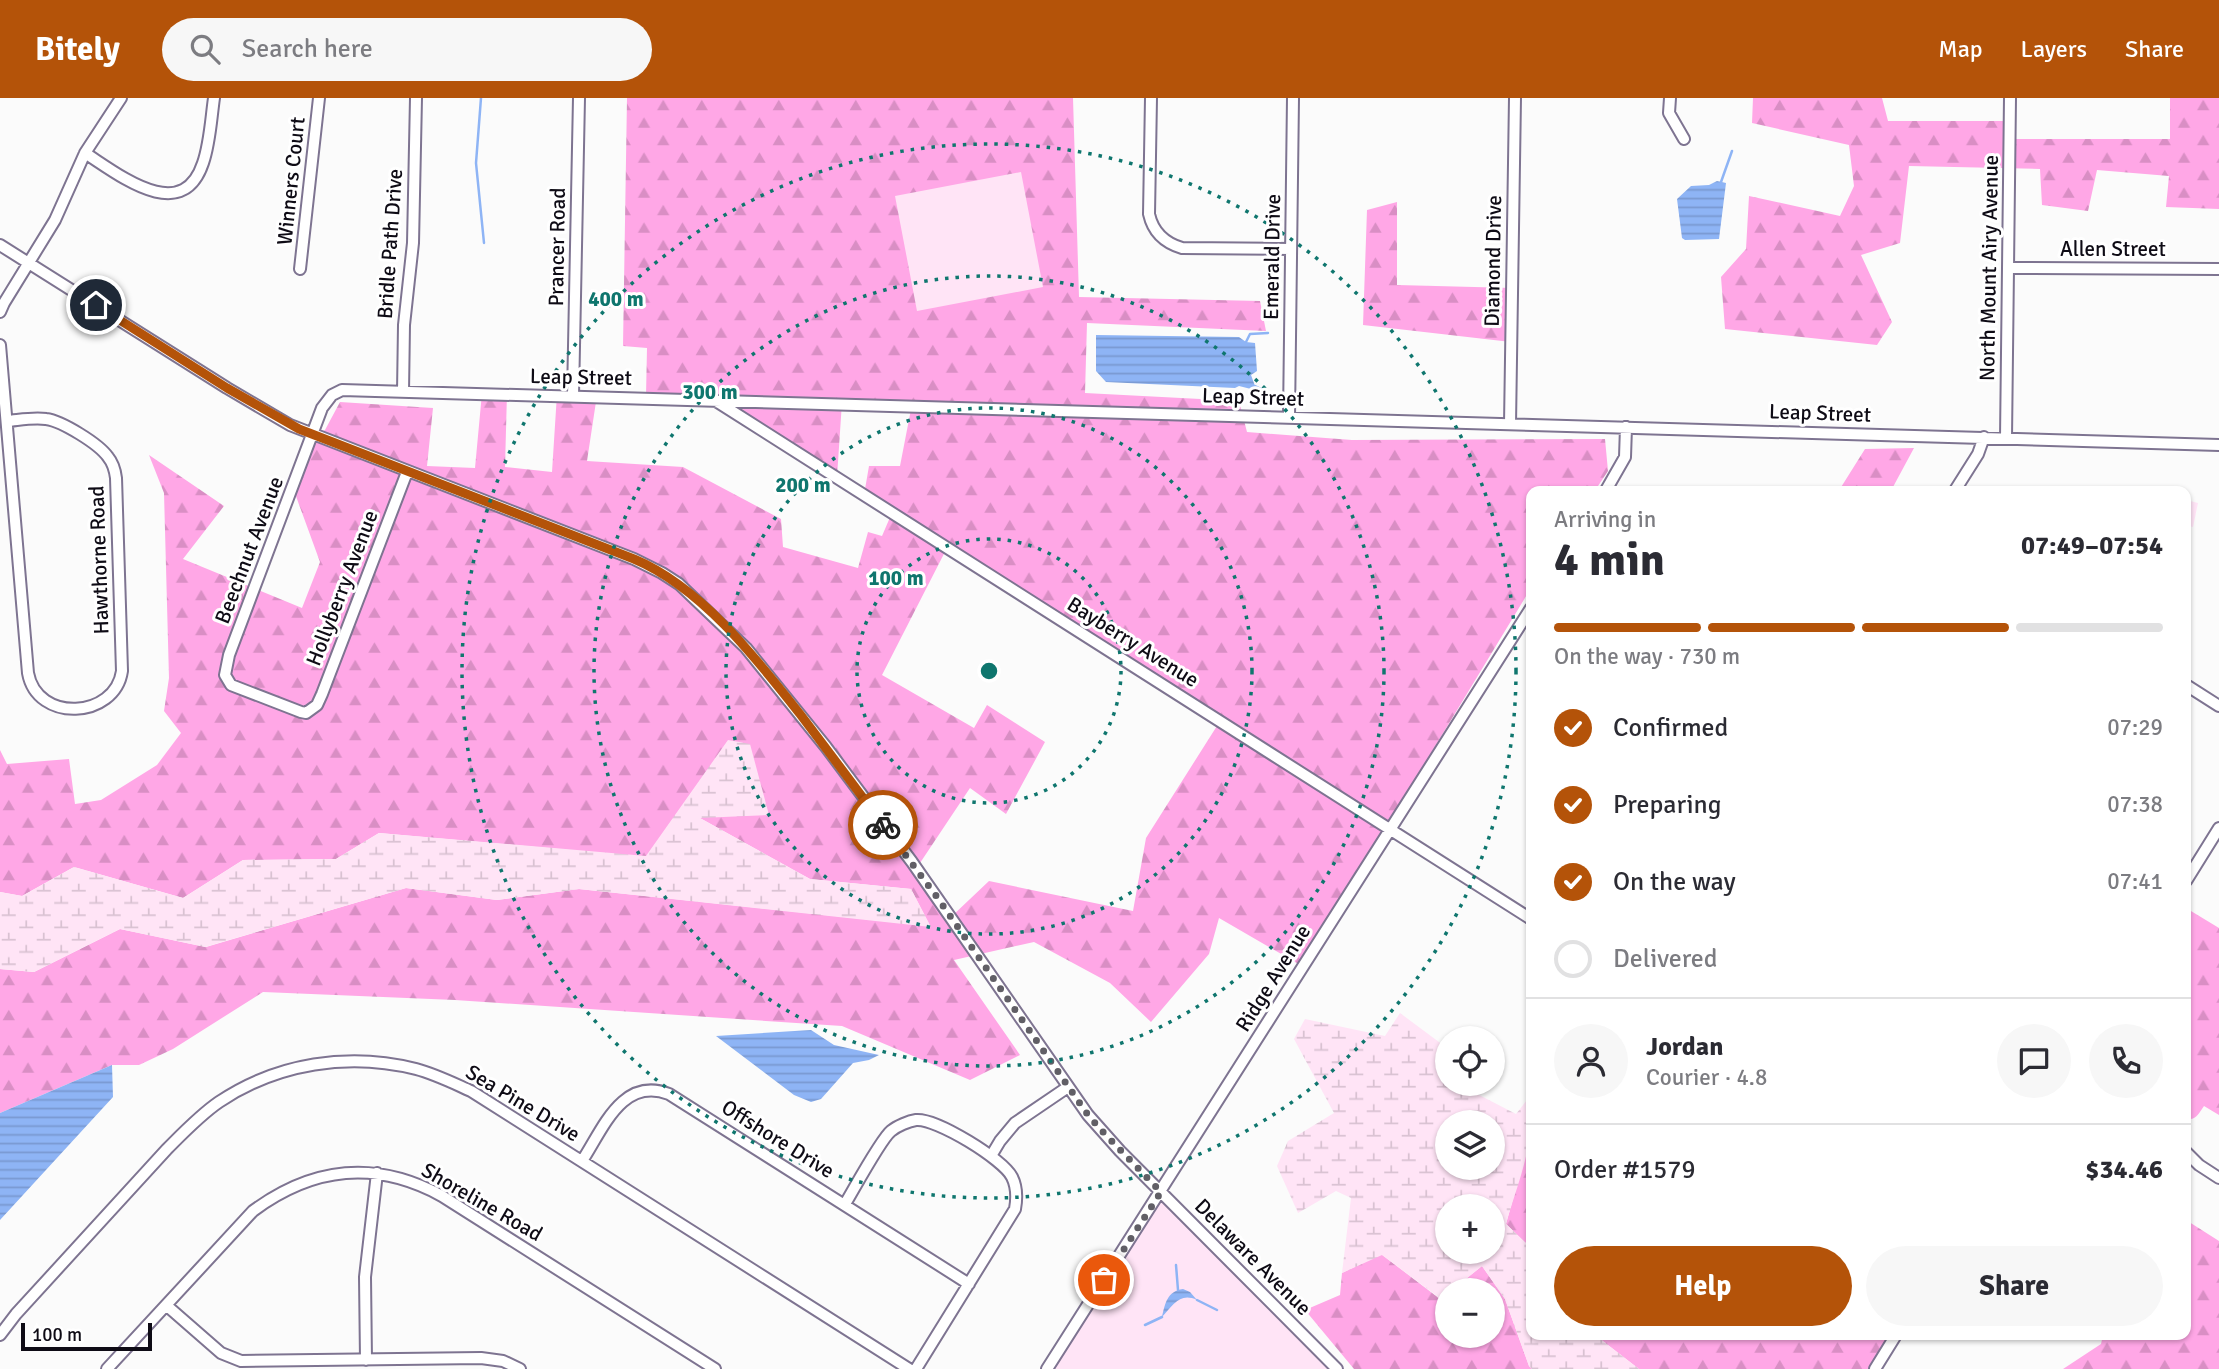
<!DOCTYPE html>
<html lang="en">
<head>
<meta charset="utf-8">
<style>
  body { margin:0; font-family:Signika,sans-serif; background:#f7f7f7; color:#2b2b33; height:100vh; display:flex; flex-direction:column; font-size:26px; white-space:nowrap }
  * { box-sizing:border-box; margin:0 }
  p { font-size:23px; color:#7c7c81 }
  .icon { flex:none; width:38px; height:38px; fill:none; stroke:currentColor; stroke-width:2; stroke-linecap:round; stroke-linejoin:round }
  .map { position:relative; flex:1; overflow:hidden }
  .details { position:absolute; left:1526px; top:388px; width:665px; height:854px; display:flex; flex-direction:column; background:#fff; border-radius:14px; box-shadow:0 2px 5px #0004 }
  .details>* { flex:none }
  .fabs { position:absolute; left:1435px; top:928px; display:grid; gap:14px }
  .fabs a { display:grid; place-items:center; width:70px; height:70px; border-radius:50%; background:#fff; box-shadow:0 2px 5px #0004; font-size:35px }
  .scale { position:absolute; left:21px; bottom:18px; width:131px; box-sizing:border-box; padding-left:7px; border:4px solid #0e0b15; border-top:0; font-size:19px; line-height:24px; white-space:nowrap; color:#0e0b15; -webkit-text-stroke:5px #fff; paint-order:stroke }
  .pin { position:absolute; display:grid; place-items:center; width:60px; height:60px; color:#fff; margin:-30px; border:4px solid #fff; border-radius:50%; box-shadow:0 2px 7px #0007 }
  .courier { position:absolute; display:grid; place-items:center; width:70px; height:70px; margin:-35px; border:5px solid #b45309; border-radius:50%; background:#fff; color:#222; box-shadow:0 2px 9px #0007 }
  .summary em { font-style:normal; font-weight:800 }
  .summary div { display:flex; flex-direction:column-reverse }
  .summary { display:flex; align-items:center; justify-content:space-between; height:119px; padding:0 28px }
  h1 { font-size:46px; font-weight:800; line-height:52px }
  .bar { display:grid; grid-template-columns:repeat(4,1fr); gap:10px 7px; align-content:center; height:84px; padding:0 28px }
  .bar i { height:9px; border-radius:5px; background:#e1e1e2 }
  .bar .active { background:#b45309 }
  .bar p { grid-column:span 4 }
  .line { display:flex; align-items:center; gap:18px; padding:0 28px; border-top:2px solid #e1e1e2 }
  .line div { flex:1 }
  .round { display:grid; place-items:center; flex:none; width:74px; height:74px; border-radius:37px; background:#f7f7f7 }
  ol { padding:0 28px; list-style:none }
  li { display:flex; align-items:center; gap:21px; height:77px }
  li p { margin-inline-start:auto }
  li .icon { padding:7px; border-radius:50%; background:#b45309; color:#fff; stroke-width:4 }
  li:last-child { color:#7c7c81 }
  li i { width:38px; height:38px; border:4px solid #e1e1e2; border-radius:50% }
  .button { display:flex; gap:14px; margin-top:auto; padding:14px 28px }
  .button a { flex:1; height:80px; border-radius:42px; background:#b45309; color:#fff; font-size:28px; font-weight:800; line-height:80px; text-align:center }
  .button a+a { background:#f7f7f7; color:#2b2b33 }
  header { display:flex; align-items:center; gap:42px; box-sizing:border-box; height:98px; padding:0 35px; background:#b45309; color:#fff }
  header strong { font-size:33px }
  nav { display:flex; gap:38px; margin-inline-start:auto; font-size:24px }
  .search { width:490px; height:63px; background:#f7f7f7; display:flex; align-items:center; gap:18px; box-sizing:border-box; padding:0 24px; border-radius:38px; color:#7c7c81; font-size:26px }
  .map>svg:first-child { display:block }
  .forest { fill:url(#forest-firs); fill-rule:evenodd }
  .wetland { fill:url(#wetland-marsh); fill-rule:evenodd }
  .park { fill:#ffe4f6 }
  .water { fill:url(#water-rules) }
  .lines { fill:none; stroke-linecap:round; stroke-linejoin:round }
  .stream { stroke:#8eb4f5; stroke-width:2.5 }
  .street-casing { stroke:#7e7491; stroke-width:14 }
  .street { stroke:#fff; stroke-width:10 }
  .done { stroke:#615f66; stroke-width:7; stroke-dasharray:0 12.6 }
  .route { stroke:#b45309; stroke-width:9 }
  .ring { fill:none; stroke:#0f766e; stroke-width:3.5; stroke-dasharray:3.5 7 }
  .labels { text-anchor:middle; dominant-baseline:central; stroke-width:6; stroke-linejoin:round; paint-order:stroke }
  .street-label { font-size:21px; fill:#0e0b15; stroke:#fff }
  .centre { fill:#0f766e; stroke:#fff; stroke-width:3.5 }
  .ring-label { font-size:21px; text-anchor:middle; font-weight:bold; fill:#0f766e; stroke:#fff; stroke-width:6; stroke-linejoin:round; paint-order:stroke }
</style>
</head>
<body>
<header>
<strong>Bitely</strong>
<div class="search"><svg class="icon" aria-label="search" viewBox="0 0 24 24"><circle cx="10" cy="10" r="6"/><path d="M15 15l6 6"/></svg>Search here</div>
<nav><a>Map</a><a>Layers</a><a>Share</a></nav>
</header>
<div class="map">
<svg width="2219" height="1271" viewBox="0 0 2219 1271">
  <defs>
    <pattern id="forest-firs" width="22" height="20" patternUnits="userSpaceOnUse" patternTransform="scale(1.75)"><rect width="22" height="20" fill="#ffa7e6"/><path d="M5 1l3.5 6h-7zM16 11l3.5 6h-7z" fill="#d98ec4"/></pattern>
    <pattern id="wetland-marsh" width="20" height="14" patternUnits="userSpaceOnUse" patternTransform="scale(1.75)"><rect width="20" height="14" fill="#ffe4f6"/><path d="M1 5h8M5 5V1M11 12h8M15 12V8" fill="none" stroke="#d9c2d2"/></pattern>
    <pattern id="water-rules" width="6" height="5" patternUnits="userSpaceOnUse" patternTransform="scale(1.75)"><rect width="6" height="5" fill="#8eb4f5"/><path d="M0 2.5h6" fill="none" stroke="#7999d1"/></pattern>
  </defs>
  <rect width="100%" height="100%" fill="#fbfbfb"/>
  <path class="forest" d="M627,0H1073L1079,199L1260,203L1266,233L1087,225L1085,295L1239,303L1247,334L1352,342L1605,341L1608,373L1594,394H1531V490L1302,868L1219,820L1209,856L1151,924L1110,885L1034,844L954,862L1020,957L970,982L842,928L455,902L263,894L173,951L139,967H112L0,1015V871L34,874L120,831L206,849L406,790L497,802L579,791L930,828L911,791L810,781L698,719L728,643L646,759L379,735L336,761L243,762L183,800L74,769L22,798L0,794V652L7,666L69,661L75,706L101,702L157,667L181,635L164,613L169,580L164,395L149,357L224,408L183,461L302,510L320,464L293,390L314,337L325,332L340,304L433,310L427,368L475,370L482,295H507L505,369L552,374L557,296L597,297L587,363L683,369L781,421L783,449L858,470L868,434L882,438L894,410L864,397L869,368H900L912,306L842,304L837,379L710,300L646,298L647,250L623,248ZM949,446L1222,620L1146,740L1133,813L989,783L951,819L916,771L970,690L1006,716L1045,644L987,607L974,630L882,577Z
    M1753,0H1882L1888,23H2011V41H2170V0H2219V111L2166,109L2169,78L2097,72L2088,113L2042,107L2040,71L1909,68L1900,145L1861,157L1892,224L1877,247L1725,231L1721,179L1746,151L1749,98L1840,118L1854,88L1849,47L1752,25Z
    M1397,104V187L1513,190L1511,244L1363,227L1367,112Z
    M1914,350L1893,389L1887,394H1838L1865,351Z
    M2186,810L2219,830V1017L2204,1008C2199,1015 2195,1024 2186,1020Z
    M1531,1036V1150L1506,1126Z
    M2186,1122L2219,1143V1271H2063L2101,1246L2103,1237H2186Z
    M1381,1156L1440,1201L1447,1196V1237H1493V1192H1452L1482,1168L1505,1201L1529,1268L1532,1271H1354L1305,1212L1340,1197L1342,1175Z
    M1595,1237H1895L1872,1271H1639Z"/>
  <path class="wetland" d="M728,642L750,646L769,717L700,720L810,781L911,791L931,829L579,791L497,802L406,790L205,849L120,831L34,874L0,871V794L22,798L74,769L183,800L243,762L336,761L379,735L646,758Z
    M1400,915L1447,950V985H1456L1516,1016L1527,1002C1540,1035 1515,1092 1506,1126L1531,1150V1237H1595L1639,1271H1532L1529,1268L1505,1201L1482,1168L1452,1192H1447V1196L1441,1201L1382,1157L1342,1175L1351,1100L1336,1093L1298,1115L1277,1068L1288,1043L1334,1015L1294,941L1305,921L1385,938ZM1447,1024H1493V1069H1447ZM1447,1108H1493V1153H1447Z"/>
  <path class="park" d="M1021,74L1043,189L917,213L895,98Z
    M2186,402L2198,405L2193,429L2186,427Z
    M1161,1094L1336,1271H1046Z"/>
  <path class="water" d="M1717,83L1726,85L1719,141L1685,142L1682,140L1677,101L1691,88L1709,87Z
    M1096,237L1239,239L1246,244L1255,245L1257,273L1251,277L1255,288L1251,291L1239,288L1235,290L1106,284L1096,273Z
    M811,932L834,947L879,957L869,962L853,965L821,1001L811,1004L794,997L716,938Z
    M112,967L113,999L0,1122V1015Z
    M1183,1191L1190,1194L1197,1202C1180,1194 1173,1207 1162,1219C1165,1206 1167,1193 1183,1191Z"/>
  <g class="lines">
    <path class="stream" d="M481,0L476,65L484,145
      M1721,84L1732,53
      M1246,244L1250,236L1268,235
      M1255,288L1267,294
      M1176,1167L1178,1192
      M1197,1202L1217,1212
      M1145,1227L1162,1219"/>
    <g class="street-casing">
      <path id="street" d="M1151,0L1149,116C1153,134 1165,145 1182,150L1291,151
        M1670,0L1669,15L1684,41
        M85,55C118,76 182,128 203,65C210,45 211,21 214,0
        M0,147L227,290L290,327L634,461L662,475L679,486L746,550L826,649L912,764L1088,1017L1120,1053L1337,1271
        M2008,170L2219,171
        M300,171L319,0
        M0,214L4,205L55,122L85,55L121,0
        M0,247L28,575C37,625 115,621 122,573L116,380C115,372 113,365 108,359C99,346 62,323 46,321C34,319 19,322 7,323
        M403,294L404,227L413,145L416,0
        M573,298L579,0
        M716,303L1531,821
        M1289,319L1293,0
        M1510,326L1515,0
        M2006,340L2010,0
        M407,374L322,596L317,607L306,615L301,614L231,587L225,577L229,557L322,310L332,297L342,292L2219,347
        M1605,394L1625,359L1626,329
        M1954,394L1978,356L1984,339
        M2186,587L2219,608
        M2186,783L2219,730
        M2186,1054L2199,1067L2219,1080
        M991,1058L1000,1043L1015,1025L1068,989
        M582,1063C603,1031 622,978 669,996L969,1186
        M845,1106C854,1091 881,1041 891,1033C897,1028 909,1023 916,1022C936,1020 1003,1061 1012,1079C1017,1089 1017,1100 1015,1111L916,1271
        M166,1207L221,1255L241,1263L481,1260L503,1263L520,1271
        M0,1237L16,1216L167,1051C184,1034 200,1017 219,1004C277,965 349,954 416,971C435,976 453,985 471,993L909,1271
        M366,1262L365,1179L377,1075
        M107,1271L253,1113C314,1068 376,1062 442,1098L715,1271
        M1047,1271L1531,510
        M1875,1271L1896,1237"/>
    </g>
    <use href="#street" class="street"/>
  </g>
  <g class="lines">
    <path class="done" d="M883,727L937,799L1088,1017L1103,1034L1161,1094L1104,1182"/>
    <path class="route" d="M96,207L227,290L299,331L634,461C701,489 756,560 800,616C828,653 856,690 883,727"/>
  </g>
  <g class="ring">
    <circle cx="989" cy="573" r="132"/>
    <circle cx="989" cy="573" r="263"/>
    <circle cx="989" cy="573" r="395"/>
    <circle cx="989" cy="573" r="527"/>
  </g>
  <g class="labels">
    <g class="street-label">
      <text transform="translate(291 83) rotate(-84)">Winners Court</text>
      <text transform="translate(390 146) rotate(-86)">Bridle Path Drive</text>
      <text transform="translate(557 149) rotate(-89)">Prancer Road</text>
      <text x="2113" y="151">Allen Street</text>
      <text transform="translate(1272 159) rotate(-89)">Emerald Drive</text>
      <text transform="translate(1493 163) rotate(-89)">Diamond Drive</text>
      <text transform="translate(1989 170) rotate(-89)">North Mount Airy Avenue</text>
      <text transform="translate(581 279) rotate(1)">Leap Street</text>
      <text transform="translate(1253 299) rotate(2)">Leap Street</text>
      <text transform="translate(1820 315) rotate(2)">Leap Street</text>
      <text transform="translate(249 452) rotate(-69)">Beechnut Avenue</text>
      <text transform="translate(99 462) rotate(-92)">Hawthorne Road</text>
      <text transform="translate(342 490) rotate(-69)">Hollyberry Avenue</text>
      <text transform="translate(1133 544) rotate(32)">Bayberry Avenue</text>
      <text transform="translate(1273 880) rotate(-58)">Ridge Avenue</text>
      <text transform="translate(523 1005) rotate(31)">Sea Pine Drive</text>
      <text transform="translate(778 1041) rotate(32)">Offshore Drive</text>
      <text transform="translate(482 1104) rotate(30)">Shoreline Road</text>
      <text transform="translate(1253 1159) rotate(45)">Delaware Avenue</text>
    </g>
  </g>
  <circle cx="989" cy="573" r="10" class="centre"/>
  <g class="ring-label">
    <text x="616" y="208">400 m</text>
    <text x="710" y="301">300 m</text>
    <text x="803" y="394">200 m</text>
    <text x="896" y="487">100 m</text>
  </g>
</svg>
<div class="fabs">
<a><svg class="icon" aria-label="locate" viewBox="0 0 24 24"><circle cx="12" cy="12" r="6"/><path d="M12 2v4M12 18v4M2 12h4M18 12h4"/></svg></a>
<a><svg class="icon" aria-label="layers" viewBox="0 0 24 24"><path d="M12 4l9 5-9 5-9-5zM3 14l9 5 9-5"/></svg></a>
<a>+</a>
<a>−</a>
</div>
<div class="scale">100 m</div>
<div class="pin" style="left:1104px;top:1182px;background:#ea580c"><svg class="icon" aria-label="bag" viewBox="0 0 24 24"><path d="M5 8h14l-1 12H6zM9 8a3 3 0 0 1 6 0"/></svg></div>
<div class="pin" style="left:96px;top:207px;background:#1f2937"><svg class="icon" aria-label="home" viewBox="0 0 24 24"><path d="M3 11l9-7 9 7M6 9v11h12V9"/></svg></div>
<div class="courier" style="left:883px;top:727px"><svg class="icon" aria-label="bike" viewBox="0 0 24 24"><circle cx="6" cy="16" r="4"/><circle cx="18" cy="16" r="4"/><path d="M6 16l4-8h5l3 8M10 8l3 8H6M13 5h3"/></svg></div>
<section class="details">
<div class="summary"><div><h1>4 min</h1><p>Arriving in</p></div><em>07:49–07:54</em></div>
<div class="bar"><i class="active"></i><i class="active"></i><i class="active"></i><i></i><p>On the way · 730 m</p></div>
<ol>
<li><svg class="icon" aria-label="check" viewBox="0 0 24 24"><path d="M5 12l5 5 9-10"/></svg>Confirmed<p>07:29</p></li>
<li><svg class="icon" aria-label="check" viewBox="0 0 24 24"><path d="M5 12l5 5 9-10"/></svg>Preparing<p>07:38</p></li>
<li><svg class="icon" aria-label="check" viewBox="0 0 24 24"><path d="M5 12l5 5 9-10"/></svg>On the way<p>07:41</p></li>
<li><i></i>Delivered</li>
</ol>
<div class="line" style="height:126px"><a class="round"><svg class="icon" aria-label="person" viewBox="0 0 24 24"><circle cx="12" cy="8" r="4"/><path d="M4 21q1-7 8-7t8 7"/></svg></a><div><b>Jordan</b><p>Courier · 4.8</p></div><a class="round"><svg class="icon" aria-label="chat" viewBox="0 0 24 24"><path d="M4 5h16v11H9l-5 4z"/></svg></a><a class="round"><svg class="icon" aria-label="phone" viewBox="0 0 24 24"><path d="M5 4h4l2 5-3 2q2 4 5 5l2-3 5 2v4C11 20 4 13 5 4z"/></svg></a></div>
<div class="line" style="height:91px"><div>Order #1579</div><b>$34.46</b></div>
<div class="button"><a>Help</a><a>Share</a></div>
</section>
</div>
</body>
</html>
